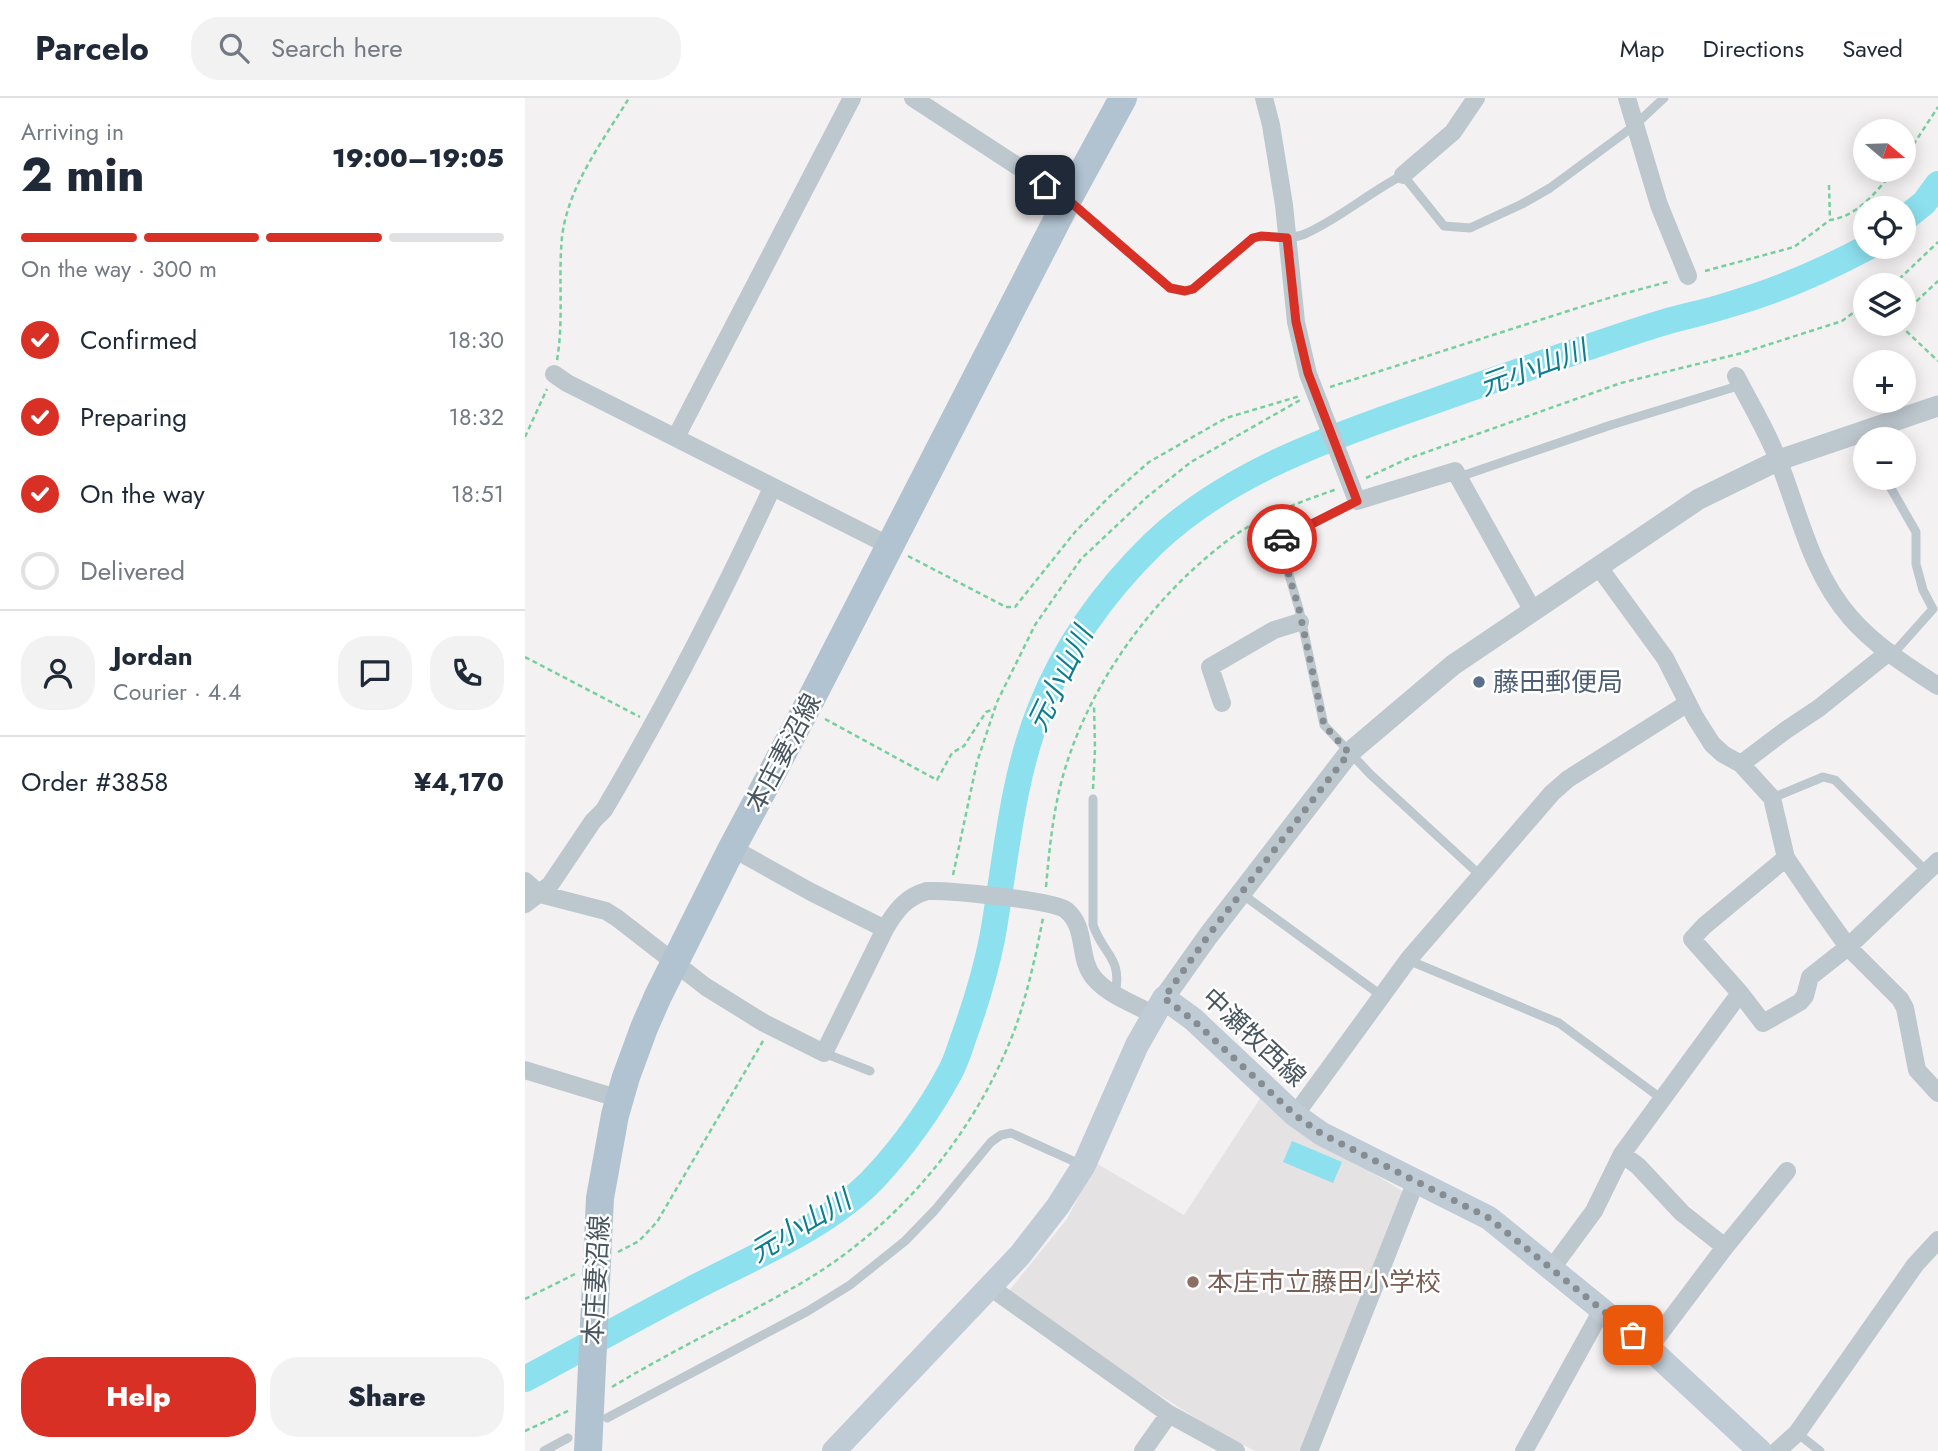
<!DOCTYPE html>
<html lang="en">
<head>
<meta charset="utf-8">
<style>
  body { margin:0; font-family:Jost,"Noto Sans JP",sans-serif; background:#f2f2f3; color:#1f2937; height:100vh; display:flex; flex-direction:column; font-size:26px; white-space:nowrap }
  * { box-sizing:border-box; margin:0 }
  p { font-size:23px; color:#747a83 }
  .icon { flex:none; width:38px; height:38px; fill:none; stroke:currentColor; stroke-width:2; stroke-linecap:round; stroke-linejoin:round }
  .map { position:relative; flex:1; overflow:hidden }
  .sheet { display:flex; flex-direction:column; background:#fff; width:525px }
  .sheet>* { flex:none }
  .needle { width:46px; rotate:109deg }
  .buttons { position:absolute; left:1328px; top:21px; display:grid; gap:14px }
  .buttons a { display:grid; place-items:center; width:63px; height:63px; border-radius:50%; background:#fff; box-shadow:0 4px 18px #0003; font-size:35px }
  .pin { position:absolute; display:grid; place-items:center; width:60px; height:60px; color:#fff; margin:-30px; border-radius:14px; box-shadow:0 4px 10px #0006 }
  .courier { position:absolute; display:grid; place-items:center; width:70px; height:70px; margin:-35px; border:5px solid #d93025; border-radius:50%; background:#fff; color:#222; box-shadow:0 2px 9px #0007 }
  .summary em { font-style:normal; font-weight:800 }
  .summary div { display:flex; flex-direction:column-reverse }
  .summary { display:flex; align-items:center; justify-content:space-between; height:119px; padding:0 21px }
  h1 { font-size:46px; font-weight:800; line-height:52px }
  .bar { display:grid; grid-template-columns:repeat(4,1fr); gap:10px 7px; align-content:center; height:84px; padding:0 21px }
  .bar i { height:9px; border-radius:5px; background:#e0e1e3 }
  .bar .current { background:#d93025 }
  .bar p { grid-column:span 4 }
  .line { display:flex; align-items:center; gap:18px; padding:0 21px; border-top:2px solid #e0e1e3 }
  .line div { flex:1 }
  .round { display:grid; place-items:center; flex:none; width:74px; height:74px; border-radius:28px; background:#f2f2f3 }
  ol { padding:0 21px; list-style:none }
  li { display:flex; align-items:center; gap:21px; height:77px }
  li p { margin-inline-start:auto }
  li .icon { padding:7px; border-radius:50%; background:#d93025; color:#fff; stroke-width:4 }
  li:last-child { color:#747a83 }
  li i { width:38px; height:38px; border:4px solid #e0e1e3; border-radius:50% }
  .action { display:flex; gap:14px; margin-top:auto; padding:14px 21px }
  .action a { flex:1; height:80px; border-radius:28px; background:#d93025; color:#fff; font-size:28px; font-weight:800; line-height:80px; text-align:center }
  .action a+a { background:#f2f2f3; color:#1f2937 }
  header { display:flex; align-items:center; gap:42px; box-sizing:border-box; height:98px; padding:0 35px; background:#fff; border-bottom:2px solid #e0e1e3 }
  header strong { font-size:33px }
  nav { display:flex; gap:38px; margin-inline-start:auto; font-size:24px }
  .search { width:490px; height:63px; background:#f2f2f3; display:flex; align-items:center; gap:18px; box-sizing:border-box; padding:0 24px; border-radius:28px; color:#747a83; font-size:26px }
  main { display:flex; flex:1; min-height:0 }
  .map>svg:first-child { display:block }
  .education { fill:#e5e2e4 }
  .water { fill:#8de0ee }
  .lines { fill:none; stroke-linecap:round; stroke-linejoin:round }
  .river { stroke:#8de0ee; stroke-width:26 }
  .path { stroke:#78cf9e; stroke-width:2.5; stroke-dasharray:5 3.5; stroke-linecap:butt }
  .service { stroke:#bdc7ce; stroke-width:9 }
  .minor { stroke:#bdc7ce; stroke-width:18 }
  .tertiary { stroke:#bdc7ce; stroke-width:21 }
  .secondary { stroke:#bfcbd5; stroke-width:24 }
  .primary { stroke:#b1c3d0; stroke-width:28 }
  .done { stroke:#858c92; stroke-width:7; stroke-dasharray:0 12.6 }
  .route { stroke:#d93025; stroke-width:9 }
  .service-dot { fill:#5c6f8a; stroke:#fff; stroke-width:2.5 }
  .education-dot { fill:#8d6e63; stroke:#fff; stroke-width:2.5 }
  .labels { text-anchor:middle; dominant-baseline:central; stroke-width:5; stroke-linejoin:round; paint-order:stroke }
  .service-label { font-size:26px; fill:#4e5e75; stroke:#fff; text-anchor:start }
  .street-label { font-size:26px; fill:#49565f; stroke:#fff }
  .education-label { font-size:26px; fill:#785e54; stroke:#fff; text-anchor:start }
  .water-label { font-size:28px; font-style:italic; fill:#0c7e90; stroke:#fff }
</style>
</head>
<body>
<header>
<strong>Parcelo</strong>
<div class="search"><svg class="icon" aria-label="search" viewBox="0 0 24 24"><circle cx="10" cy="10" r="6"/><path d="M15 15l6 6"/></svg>Search here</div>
<nav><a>Map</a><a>Directions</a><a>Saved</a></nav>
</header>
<main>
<section class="sheet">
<div class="summary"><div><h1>2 min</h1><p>Arriving in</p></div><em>19:00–19:05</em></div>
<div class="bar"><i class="current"></i><i class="current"></i><i class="current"></i><i></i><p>On the way · 300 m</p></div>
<ol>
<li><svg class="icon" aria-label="check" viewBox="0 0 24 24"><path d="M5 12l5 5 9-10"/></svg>Confirmed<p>18:30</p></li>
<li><svg class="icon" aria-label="check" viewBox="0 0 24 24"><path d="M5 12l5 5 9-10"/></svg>Preparing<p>18:32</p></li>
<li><svg class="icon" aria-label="check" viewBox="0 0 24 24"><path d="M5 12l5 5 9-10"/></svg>On the way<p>18:51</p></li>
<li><i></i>Delivered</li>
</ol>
<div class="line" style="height:126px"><a class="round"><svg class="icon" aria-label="person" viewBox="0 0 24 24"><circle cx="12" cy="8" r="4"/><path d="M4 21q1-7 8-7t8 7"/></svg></a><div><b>Jordan</b><p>Courier · 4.4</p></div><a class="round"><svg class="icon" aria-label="chat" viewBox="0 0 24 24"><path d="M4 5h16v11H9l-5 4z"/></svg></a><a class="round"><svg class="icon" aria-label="phone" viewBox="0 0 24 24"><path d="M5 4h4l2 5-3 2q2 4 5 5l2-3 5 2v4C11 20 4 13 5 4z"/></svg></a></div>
<div class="line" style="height:91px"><div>Order #3858</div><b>¥4,170</b></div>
<div class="action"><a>Help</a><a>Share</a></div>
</section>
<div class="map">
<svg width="1413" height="1353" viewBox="0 0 1413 1353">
  <rect width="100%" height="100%" fill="#f4f1f2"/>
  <path class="education" d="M738,996L770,1028L879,1094L779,1353H730L680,1326L575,1259L483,1194L542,1121L571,1065L659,1117Z"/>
  <path class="water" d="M767,1043L817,1064L808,1085L758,1064Z"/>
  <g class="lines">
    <path class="river" d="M1379,121L1399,105L1413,86
      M0,1281C56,1251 111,1220 167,1191C226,1160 307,1127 352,1077C378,1049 406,1010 424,976C430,966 434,953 438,941C450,908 460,876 467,841C481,764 486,682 516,609C541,546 580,493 628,446C697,380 790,345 878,314C962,285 1045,254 1130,227C1154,219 1179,215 1203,207C1252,193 1298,173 1343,149"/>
    <path class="path" d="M1379,61L1413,9
      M1304,87L1305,122C1334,118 1352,92 1370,72
      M1180,173L1269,149L1305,122
      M1368,187L1413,144
      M1379,215L1413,183
      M1377,226L1379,231L1413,263
      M32,262C39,221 33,180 37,139C43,88 78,43 104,0
      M805,289L1090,198L1146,183
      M0,339L22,291
      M841,380L882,361L1096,285L1217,255L1317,223L1340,206
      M383,458L481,509H490L550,434L584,399L624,364L701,320L775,298
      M0,559L115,619
      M300,621L412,682L427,655L439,648L461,614L469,611
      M568,691L570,651L569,607
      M428,777L452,664L472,604L510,527L556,461L622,399L666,364L777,301
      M521,789C524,755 527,723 535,689C559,592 626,499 706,440C738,417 775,404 812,391
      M93,1154L114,1143L132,1124L238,943
      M0,1201L50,1176
      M87,1289C148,1252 212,1222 273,1187C373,1129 451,1036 491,928C503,893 511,856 518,820
      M0,1333L45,1312"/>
    <path class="service" d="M546,105L645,190L660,193L668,191L728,140C746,135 765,144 782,135C815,120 845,94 878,77L919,128L945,130L997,106L1025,90L1109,28L1139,0
      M934,379L1086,327L1216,287
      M1360,380L1391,434V466L1398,492L1408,511L1367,557
      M832,403L754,443L774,511L799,627L845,676L956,778
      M1247,700L1298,679L1310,682L1402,774
      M568,701V827C578,857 598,859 590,896
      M717,796L857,898
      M883,862L1034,925L1137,1001
      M299,955L345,973
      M82,1320L283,1213L325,1187L380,1143L410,1112L466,1044L476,1037L486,1035L557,1067
      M1272,1335L1295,1353
      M19,1353L43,1340"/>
    <path class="minor" d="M388,0L543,101
      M739,0L746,27L759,107L771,224L783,276L832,403L930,373L1008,513
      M1102,0L1134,107L1163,178
      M878,77L928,34L951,0
      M29,276L42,285L365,448
      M1211,278C1226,307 1243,335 1254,364C1275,418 1286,474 1325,519C1349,547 1382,568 1413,588
      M151,339L327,0
      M1073,468L1140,560L1170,619L1187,646L1198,656L1216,666L1247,700L1261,760L1293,807L1323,849L1375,901L1380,910L1392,972L1413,995
      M697,605L685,569L749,532L775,524
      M1216,666L1261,632L1294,610L1364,554
      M207,750L286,794L360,831
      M1261,760L1179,828L1167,841L1215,895L1238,925L1275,904L1280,898L1285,879L1323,849L1413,763
      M0,783L15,796L81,813L92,820L181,889L239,925L299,955L360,831C371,812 381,799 402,793C423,792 527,802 541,812C563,830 552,860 569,880C583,897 610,906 629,917
      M0,806L25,787L68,723L79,712C141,607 196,500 247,390
      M0,972L95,1001
      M770,1017L883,862L1027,695L1043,681L1163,605
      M1097,1056L1113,1068L1157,1115L1200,1149L1124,1250
      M1200,1149L1262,1073
      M1027,1170L1069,1113L1097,1056L1215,895
      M465,1189L644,1316L711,1353
      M618,1353L644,1316
      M784,1353L891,1083
      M999,1353L1077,1212
      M1252,1353L1272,1335L1390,1167L1413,1142"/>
    <path class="tertiary" d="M639,900L683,838L824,655L928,567L1174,401L1254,362L1413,308"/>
    <path class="secondary" d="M309,1353L495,1157L533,1108L559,1067L612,947L639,900L668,921L770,1017L797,1036L964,1120L1124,1250L1235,1353"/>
    <path class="primary" d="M63,1353L75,1100L90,1017L101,979L119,930L133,898L207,750L281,611L543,101L598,0"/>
  </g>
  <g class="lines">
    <path class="done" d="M757,441L754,443L774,511L799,627L824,655L683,838L639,900L668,922L770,1017L797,1036L964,1120L1108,1237"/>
    <path class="route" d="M520,87L542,101L645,190L660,193L668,191L728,140L736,138L762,140L771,224L783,275L832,403L757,441"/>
  </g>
  <circle class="service-dot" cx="954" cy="584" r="7"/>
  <circle class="education-dot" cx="668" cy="1184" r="7"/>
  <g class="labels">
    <g class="service-label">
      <text x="968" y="584">藤田郵便局</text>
    </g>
    <g class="street-label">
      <text transform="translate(258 655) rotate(-62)">本庄妻沼線</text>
      <text transform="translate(729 939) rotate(43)">中瀬牧西線</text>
      <text transform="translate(71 1182) rotate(-87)">本庄妻沼線</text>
    </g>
    <g class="education-label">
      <text x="682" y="1184">本庄市立藤田小学校</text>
    </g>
    <g class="water-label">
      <text transform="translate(1008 270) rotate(-20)">元小山川</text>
      <text transform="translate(535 581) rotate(-64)">元小山川</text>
      <text transform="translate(275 1128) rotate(-31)">元小山川</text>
    </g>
  </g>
</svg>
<div class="buttons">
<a><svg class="needle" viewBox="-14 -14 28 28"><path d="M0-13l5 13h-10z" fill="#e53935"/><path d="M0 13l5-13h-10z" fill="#747a83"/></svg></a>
<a><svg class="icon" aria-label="locate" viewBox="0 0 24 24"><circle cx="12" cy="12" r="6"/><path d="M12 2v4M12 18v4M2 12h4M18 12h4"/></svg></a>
<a><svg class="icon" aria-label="layers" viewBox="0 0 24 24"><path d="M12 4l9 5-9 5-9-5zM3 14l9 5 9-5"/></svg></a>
<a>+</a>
<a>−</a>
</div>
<div class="pin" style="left:1108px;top:1237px;background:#ea580c"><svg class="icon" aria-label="bag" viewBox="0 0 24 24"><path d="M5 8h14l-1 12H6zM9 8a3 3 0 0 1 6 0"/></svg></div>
<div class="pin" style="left:520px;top:87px;background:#1f2937"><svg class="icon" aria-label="home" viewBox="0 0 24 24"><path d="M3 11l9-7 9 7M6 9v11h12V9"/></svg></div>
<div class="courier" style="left:757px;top:441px"><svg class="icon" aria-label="car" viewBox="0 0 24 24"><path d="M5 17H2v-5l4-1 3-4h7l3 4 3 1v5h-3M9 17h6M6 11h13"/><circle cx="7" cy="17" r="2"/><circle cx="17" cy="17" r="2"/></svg></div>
</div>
</main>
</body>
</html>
